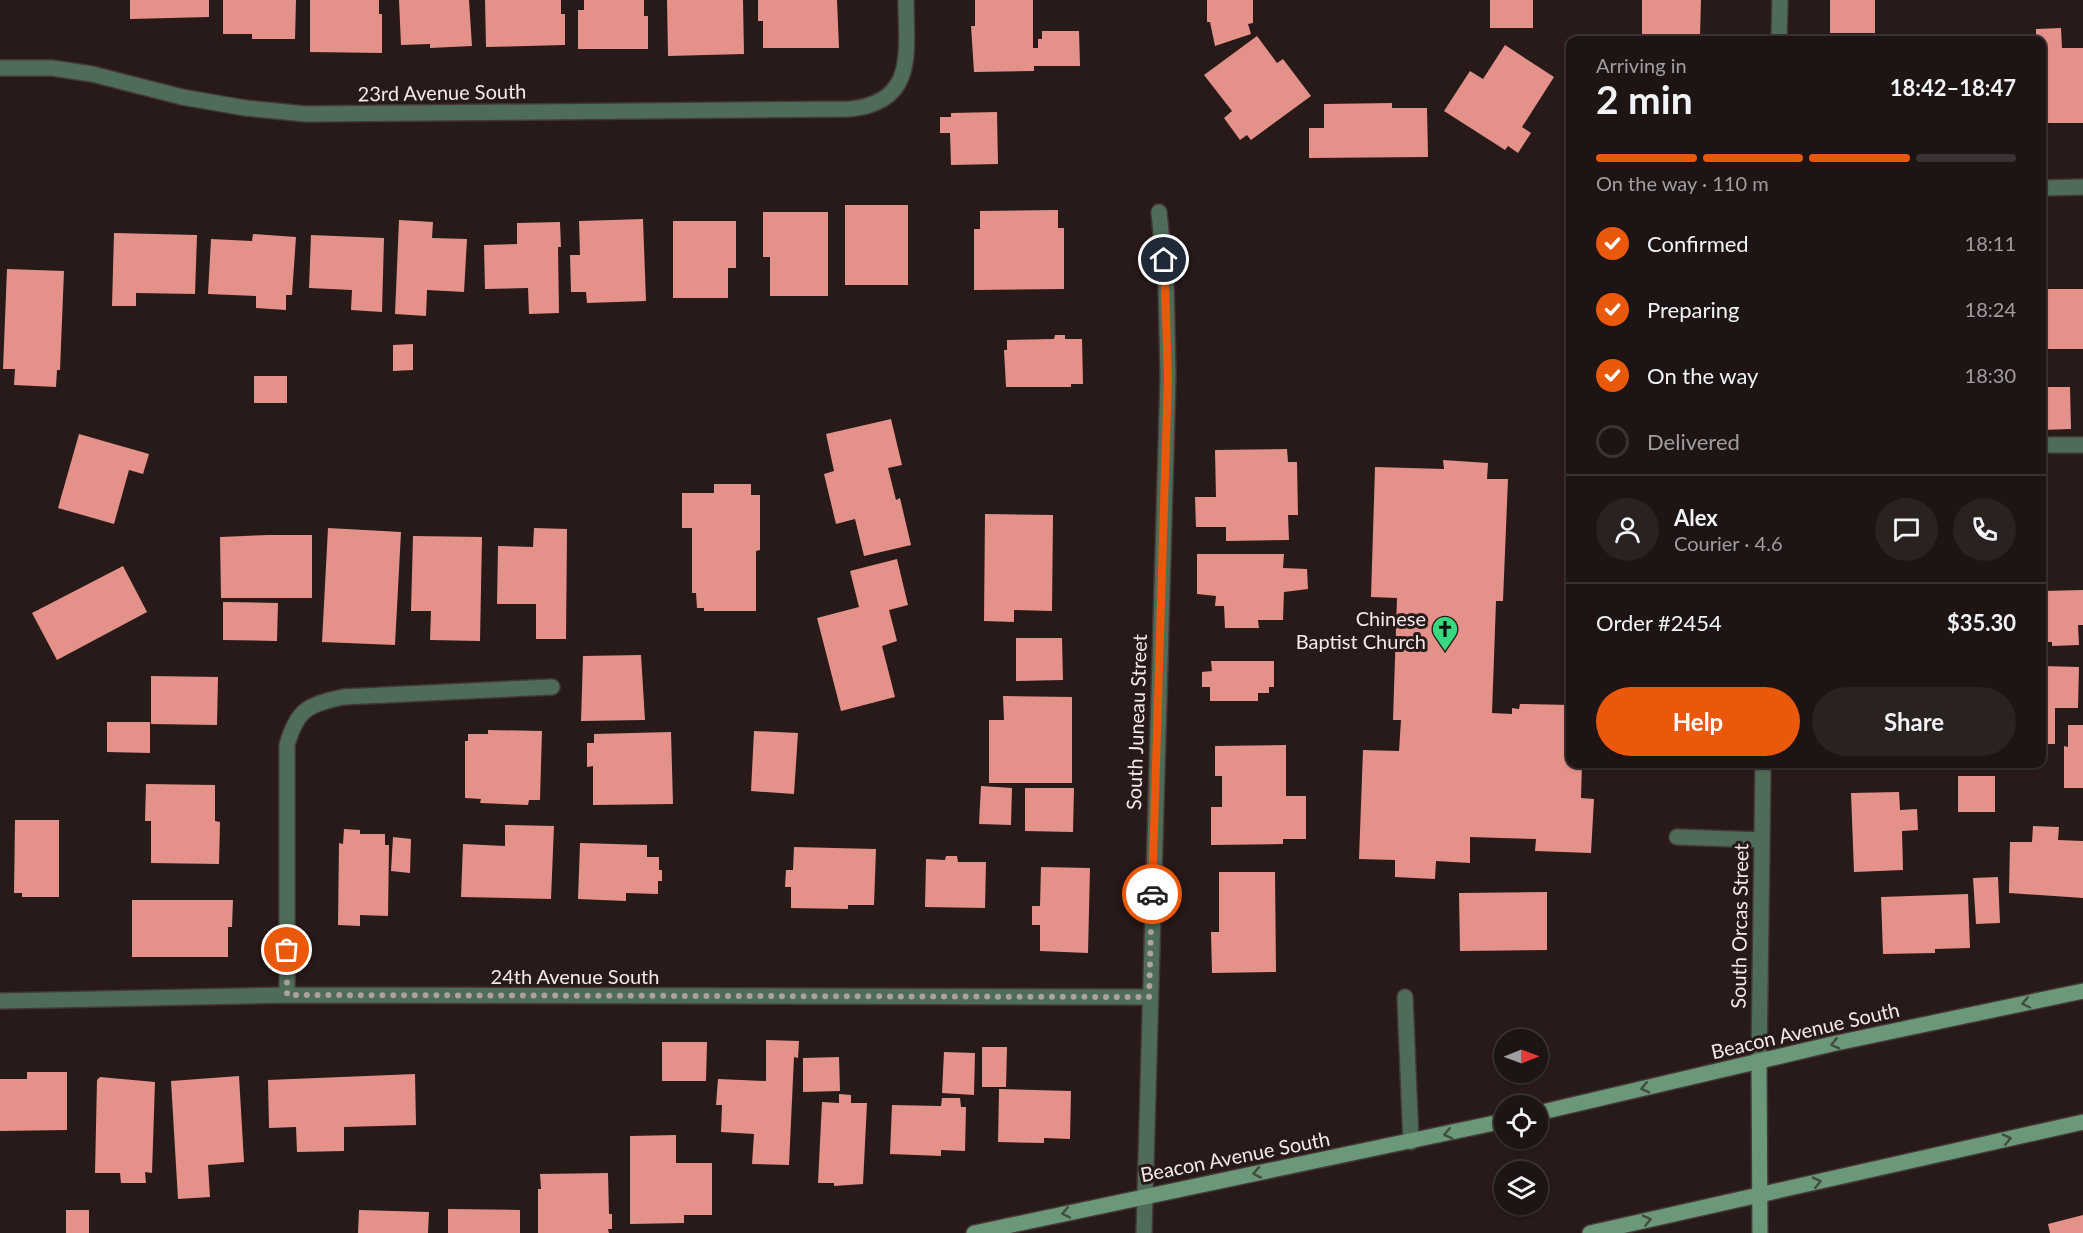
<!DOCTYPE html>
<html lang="en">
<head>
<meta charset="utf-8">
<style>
  body { margin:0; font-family:Lato,sans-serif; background:#2a2121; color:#f1f3f6; height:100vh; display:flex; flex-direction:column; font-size:22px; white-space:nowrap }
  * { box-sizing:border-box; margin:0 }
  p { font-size:20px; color:#a09ea0 }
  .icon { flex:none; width:33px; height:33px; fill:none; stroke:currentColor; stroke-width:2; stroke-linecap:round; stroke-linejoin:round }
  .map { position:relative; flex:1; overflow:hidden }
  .side { position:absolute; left:1566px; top:36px; width:480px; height:732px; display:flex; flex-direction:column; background:#1d1413; border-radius:12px; box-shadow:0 2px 4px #0004,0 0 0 2px #3b3333 }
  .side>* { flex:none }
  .needle { width:39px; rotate:89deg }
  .buttons { position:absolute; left:1494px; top:1029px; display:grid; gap:12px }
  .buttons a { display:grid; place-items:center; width:54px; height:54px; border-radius:50%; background:#1d1413; box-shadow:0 2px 4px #0004,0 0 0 2px #3b3333; font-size:30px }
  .pin { position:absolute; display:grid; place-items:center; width:51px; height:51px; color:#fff; margin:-26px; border:3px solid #fff; border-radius:50%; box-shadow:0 2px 6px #0007 }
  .courier { position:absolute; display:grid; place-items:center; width:60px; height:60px; margin:-30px; border:4px solid #ea580c; border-radius:50%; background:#fff; color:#222; box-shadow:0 2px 8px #0007 }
  .overview em { font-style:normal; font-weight:700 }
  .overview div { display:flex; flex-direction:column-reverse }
  .overview { display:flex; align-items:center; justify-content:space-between; height:102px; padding:0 30px }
  h1 { font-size:39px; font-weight:700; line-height:45px }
  .bar { display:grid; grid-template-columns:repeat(4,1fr); gap:9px 6px; align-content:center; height:72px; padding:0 30px }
  .bar i { height:8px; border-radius:4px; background:#3b3333 }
  .bar .on { background:#ea580c }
  .bar p { grid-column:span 4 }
  .line { display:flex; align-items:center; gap:15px; padding:0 30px; border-top:2px solid #3b3333 }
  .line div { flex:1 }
  .round { display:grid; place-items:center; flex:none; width:63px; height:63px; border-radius:32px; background:#2a2121 }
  ol { padding:0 30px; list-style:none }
  li { display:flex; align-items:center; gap:18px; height:66px }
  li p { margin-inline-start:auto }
  li .icon { padding:6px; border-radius:50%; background:#ea580c; color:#fff; stroke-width:4 }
  li:last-child { color:#a09ea0 }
  li i { width:33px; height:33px; border:3px solid #3b3333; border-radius:50% }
  .primary-button { display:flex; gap:12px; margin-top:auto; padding:12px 30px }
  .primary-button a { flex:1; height:69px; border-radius:36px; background:#ea580c; color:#fff; font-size:24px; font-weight:700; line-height:69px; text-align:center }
  .primary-button a+a { background:#2a2121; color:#f1f3f6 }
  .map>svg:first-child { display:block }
  .building { fill:#e49289 }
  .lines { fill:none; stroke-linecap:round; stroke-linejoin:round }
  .lane-casing { stroke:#443736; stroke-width:18 }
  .street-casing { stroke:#443736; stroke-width:18 }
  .secondary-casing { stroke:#443736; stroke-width:18 }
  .lane { stroke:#4f6c58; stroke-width:15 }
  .street { stroke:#4f6c58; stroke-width:15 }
  .secondary { stroke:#6a9878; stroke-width:15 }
  .oneway { stroke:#424c3f }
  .done { stroke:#aca1a0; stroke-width:6; stroke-dasharray:0 10.8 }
  .route { stroke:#ea580c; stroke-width:8 }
  .labels { text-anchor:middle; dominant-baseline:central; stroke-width:6; stroke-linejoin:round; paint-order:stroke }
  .street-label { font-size:20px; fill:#f3eae9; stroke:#271a19 }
  .poi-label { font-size:20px; fill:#f3eae9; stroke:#271a19; text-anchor:end }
</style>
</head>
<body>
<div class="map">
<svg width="2083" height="1233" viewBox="0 0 2083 1233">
  <rect width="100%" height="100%" fill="#271a19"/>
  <path class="building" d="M130,0H209V17L130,19Z
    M223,0H296L295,39H252V34H223Z
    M310,0H379V14H382V53L310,52Z
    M399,0H469L472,46L430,48V44L401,45Z
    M485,0H561V14H565V45L486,47Z
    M584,0H644V16H648V49H578V10H584Z
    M667,0H743L744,54L668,56Z
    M758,0H837L839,48H763V21H758Z
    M975,0H1033V48H1038V39H1042V31H1079L1080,66H1034V71L974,72L971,26H975Z
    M1207,0H1253V23L1248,24L1251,34L1215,46L1210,22H1207Z
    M1490,0H1533V28H1490Z
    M1642,0H1701L1700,36H1696V40H1642Z
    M1830,0H1875V33H1830Z
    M2061,28L2062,48H2083V123H2048L2047,101H2042V75H2048V68H2042V40H2036V29Z
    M1257,36L1277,63L1283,59L1311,96L1251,140L1247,135L1240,140L1224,118L1232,111L1204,75Z
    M1505,45L1554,77L1522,127L1531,133L1518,153L1508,146L1505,150L1444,111L1470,71L1483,79Z
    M1392,103V108H1427L1428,157L1309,158V128H1324V104Z
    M997,112L998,164L951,165L950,133H940V117H951V113Z
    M845,205H908V285H845Z
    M1058,210V228H1064V289L974,290V229H980V211Z
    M763,212H828V296H770V257H763Z
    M643,219L646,301L587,303L586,292H571L570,255H580L579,221Z
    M399,220L433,222L432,238L467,239L464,292L427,290L426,316L395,314Z
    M673,221H736V268H728V298H673Z
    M560,222L561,247H558L559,313L529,314L528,288L485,289L484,245L517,244V223Z
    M114,233L197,235L195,294L136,293V306H112Z
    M253,234L296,237L292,295H286V310L256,308V296L208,294L211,239L252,241Z
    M311,235L384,238L382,312L351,310L352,290L309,288Z
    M7,269L64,271L60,370H57L56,387L14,385L15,369H3Z
    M2042,289H2083V349H2042Z
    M1055,335H1065V339H1082L1083,384H1071V387H1006L1004,350H1007V340L1054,339Z
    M413,344V370L393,371V345Z
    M254,376H287V403H254Z
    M2042,387H2070L2071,429L2042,430Z
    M891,419L902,465L888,468L896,500L900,498L911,545L864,556L855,519L836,524L824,474L834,471L826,434Z
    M79,434L149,454L143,474L129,470L114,524L58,508Z
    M1287,449L1288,462H1297L1298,515H1288L1289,540L1226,541V527H1196L1195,497H1216L1215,450Z
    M1443,460L1488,463L1487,479H1508L1503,601H1496L1492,713L1512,714V708L1519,709L1520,704L1570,705V764H1582L1581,798L1594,799L1591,853L1535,851L1536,839L1470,837V863L1436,861L1435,879L1395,877V860L1359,859L1363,750L1399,751L1401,720H1393L1397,598L1371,597L1375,467L1444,469Z
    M714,484H751V495H760V550L756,551V611H704V608H697L696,593H692V528H682V493H714Z
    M985,514L1053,515L1052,611L1014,610V622L984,621Z
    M328,528L401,532L395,645L322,642Z
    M534,528L567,529L566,639H536V604H497L498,546L533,547Z
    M268,535H312V598H221L220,537Z
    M413,536L482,537L480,641L430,640L431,611H411Z
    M1197,554H1284L1283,568L1307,569L1308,589L1284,592L1283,620H1258L1259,628H1225L1224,606H1215L1216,596L1197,594Z
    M897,559L908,605L889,610L897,641L882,646L895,697L841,711L817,618L859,607L850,571Z
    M123,566L147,612L57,660L32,613Z
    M2083,590V625H2078L2079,645L2052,646V642H2042V591Z
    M223,602L278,603L277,641L223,640Z
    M1016,638H1062L1063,680L1016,681Z
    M641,655L645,720L581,721L583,656Z
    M1211,661H1274V687H1269V693H1258V701H1210V687H1202V672L1212,671Z
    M2042,666L2079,667L2078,708H2055V744H2042Z
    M151,676L218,677L217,725L151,724Z
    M1003,696L1072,697V783H989V720H1004Z
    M107,722H150V753L107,752Z
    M2068,725H2083V788H2064V746L2068,747Z
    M488,730L542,731L540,800H529L528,805L480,803L481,799L465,798V741H468V734H488Z
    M754,731L798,733L794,794L751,791Z
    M671,732L673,804L593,805V766L587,767V743H594V734Z
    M1286,745V796H1306V839H1283V844L1211,845V807H1222V776H1215V746Z
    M1958,776H1995V812H1958Z
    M146,784L215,785V821L220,822L219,864L151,863V821H145Z
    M981,786L1012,788L1011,825L979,824Z
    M1025,788H1074L1073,832L1025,831Z
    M1899,792L1900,810L1917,809L1918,830L1902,831L1903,870L1854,872L1851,793Z
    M15,820H59V897H22V893H14Z
    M505,825L554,826L551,899L461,897L463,844L505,846Z
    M2033,826L2059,827L2058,840L2083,841V898L2009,893L2010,842H2032Z
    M344,829L360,830V834H385V845H389L388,916L360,915V926L338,925L339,843L343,844Z
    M393,837L411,839L410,873L391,871Z
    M580,843L647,845V857H659V870H662V881H658V894L626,893V901L578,899Z
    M794,847L876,849L874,905H848V909L791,908V887H785L786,870H793Z
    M946,856H957L958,862H986L985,908L925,907L926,859L945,860Z
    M1041,867L1090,868L1088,953L1040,951V925H1032V906H1040Z
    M1219,872H1275L1276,972L1212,973L1211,932H1219Z
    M1998,877L2000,923L1976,924L1973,878Z
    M1547,892V950L1460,951L1459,893Z
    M1968,894L1970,948L1935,949V953L1883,954L1881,897Z
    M132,900H233L232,927H228V957H132Z
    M766,1040L799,1041L798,1058L794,1057L789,1165L752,1164L754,1134L721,1132L722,1105H716L718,1079L766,1081Z
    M662,1042H707L706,1081H662Z
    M982,1047H1007L1006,1087H982Z
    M944,1052L975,1053L974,1095L942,1093Z
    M839,1057L840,1091L803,1092V1058Z
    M27,1072H67V1130L0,1131V1079H27Z
    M415,1074L416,1125L344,1127V1151L297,1152L296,1127L269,1128L268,1080Z
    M239,1076L244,1162L208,1165L210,1197L178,1199L171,1081Z
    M100,1077L155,1082L152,1173L145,1172L146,1183H121L120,1173H95L97,1080Z
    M999,1089L1071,1091L1070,1139L1044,1138V1143L998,1142Z
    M839,1094L851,1095V1103H867L863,1184L834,1186V1183H818L822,1102L839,1103Z
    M942,1098H960L961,1107H966L965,1151L941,1150V1156L890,1154L892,1105L941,1106Z
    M676,1135V1163H712V1215H684V1223L630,1224V1136Z
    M608,1173L609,1214H612V1229H608L609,1233H538V1189H541L540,1174Z
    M448,1209L520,1210V1233H448Z
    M66,1210H89V1233H66Z
    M359,1210L429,1212L428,1233H358Z
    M2083,1215V1233H2050L2048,1224Z"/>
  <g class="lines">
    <g class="lane-casing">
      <path id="lane" d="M2042,445H2083
        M1677,837L1761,840
        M1405,997L1411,1142"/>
    </g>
    <g class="street-casing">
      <path id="street" d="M1779,40L1780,0
        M0,68H52L92,74L182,97L245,108L306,114L850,109C917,102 906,52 906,0
        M2042,188L2083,187
        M287,995V745C297,709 308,705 343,697L552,687
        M0,1001L287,995L1149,997
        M1759,1062L1763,764
        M1144,1233L1168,376L1166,284L1159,212"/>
    </g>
    <g class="secondary-casing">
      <path id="secondary" d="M1759,1062L1760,1233
        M1538,1113L1832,1044L2083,991
        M974,1233L1504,1121
        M1590,1233L2083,1122"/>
    </g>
    <use href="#lane" class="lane"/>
    <use href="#street" class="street"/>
    <use href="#secondary" class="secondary"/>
  </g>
  <defs><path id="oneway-chevron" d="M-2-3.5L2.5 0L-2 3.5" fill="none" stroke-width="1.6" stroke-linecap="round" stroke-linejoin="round" transform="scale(1.5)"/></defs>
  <g class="oneway">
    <use href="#oneway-chevron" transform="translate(2026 1003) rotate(168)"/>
    <use href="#oneway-chevron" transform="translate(1835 1044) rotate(167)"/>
    <use href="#oneway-chevron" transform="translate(1645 1088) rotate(167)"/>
    <use href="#oneway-chevron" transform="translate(1448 1134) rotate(167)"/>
    <use href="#oneway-chevron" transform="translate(2007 1139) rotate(-13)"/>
    <use href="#oneway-chevron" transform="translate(1257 1173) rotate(169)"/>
    <use href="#oneway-chevron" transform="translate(1817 1182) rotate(-13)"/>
    <use href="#oneway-chevron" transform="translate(1066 1213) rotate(168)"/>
    <use href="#oneway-chevron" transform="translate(1647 1220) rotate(-13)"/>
  </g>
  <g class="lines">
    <path class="done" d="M287,950V995L1149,997L1152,894"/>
    <path class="route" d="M1152,894L1168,376L1164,260"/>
  </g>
  <defs>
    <g id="church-pin" transform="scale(1.35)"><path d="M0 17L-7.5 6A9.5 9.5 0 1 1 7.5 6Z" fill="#38d880" stroke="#271a19"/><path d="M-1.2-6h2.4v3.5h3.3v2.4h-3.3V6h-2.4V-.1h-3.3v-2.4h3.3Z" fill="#111"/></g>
  </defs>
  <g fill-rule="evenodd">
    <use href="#church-pin" x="1445" y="629"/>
  </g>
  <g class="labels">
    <g class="street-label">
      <text transform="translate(442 92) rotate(-1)">23rd Avenue South</text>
      <text transform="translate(1136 722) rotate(-88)">South Juneau Street</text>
      <text transform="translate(1739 926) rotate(-89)">South Orcas Street</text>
      <text x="575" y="976">24th Avenue South</text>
      <text transform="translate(1805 1030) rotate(-13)">Beacon Avenue South</text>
      <text transform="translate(1235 1156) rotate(-11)">Beacon Avenue South</text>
    </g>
    <g class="poi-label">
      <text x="1426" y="618">Chinese<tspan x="1426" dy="23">Baptist Church</tspan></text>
    </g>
  </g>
</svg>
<div class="buttons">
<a><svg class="needle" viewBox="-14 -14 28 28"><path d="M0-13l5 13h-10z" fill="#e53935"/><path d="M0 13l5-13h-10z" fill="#a09ea0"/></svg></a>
<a><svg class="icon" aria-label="locate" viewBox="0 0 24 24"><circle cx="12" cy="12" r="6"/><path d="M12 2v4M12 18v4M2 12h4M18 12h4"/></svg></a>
<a><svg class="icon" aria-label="layers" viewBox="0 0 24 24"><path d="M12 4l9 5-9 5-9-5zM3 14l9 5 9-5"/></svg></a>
</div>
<div class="pin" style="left:287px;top:950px;background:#ea580c"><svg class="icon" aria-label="bag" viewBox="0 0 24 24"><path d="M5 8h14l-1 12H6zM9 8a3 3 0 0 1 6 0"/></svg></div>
<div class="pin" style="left:1164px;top:260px;background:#1f2937"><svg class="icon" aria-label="home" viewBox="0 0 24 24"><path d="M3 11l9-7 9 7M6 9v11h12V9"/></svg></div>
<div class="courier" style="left:1152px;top:894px"><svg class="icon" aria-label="car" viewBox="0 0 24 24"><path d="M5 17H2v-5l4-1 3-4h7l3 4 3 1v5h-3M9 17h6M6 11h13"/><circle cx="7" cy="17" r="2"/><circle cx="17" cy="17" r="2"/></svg></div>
<section class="side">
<div class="overview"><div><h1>2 min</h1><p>Arriving in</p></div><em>18:42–18:47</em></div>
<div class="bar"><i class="on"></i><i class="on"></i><i class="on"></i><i></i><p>On the way · 110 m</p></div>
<ol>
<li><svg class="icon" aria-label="check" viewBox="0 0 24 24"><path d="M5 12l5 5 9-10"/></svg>Confirmed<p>18:11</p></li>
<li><svg class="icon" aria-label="check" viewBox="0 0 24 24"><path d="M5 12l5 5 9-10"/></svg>Preparing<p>18:24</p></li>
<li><svg class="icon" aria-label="check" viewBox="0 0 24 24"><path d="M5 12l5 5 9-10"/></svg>On the way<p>18:30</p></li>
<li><i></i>Delivered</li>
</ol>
<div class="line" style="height:108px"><a class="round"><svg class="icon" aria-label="person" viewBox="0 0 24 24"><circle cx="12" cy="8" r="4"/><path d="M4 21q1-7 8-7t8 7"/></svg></a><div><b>Alex</b><p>Courier · 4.6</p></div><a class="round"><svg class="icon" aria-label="chat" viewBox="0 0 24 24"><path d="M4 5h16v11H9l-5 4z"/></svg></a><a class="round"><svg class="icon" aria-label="phone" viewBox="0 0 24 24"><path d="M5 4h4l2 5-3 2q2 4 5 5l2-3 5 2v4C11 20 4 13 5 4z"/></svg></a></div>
<div class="line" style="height:78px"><div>Order #2454</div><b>$35.30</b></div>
<div class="primary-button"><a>Help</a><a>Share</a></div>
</section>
</div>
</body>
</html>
